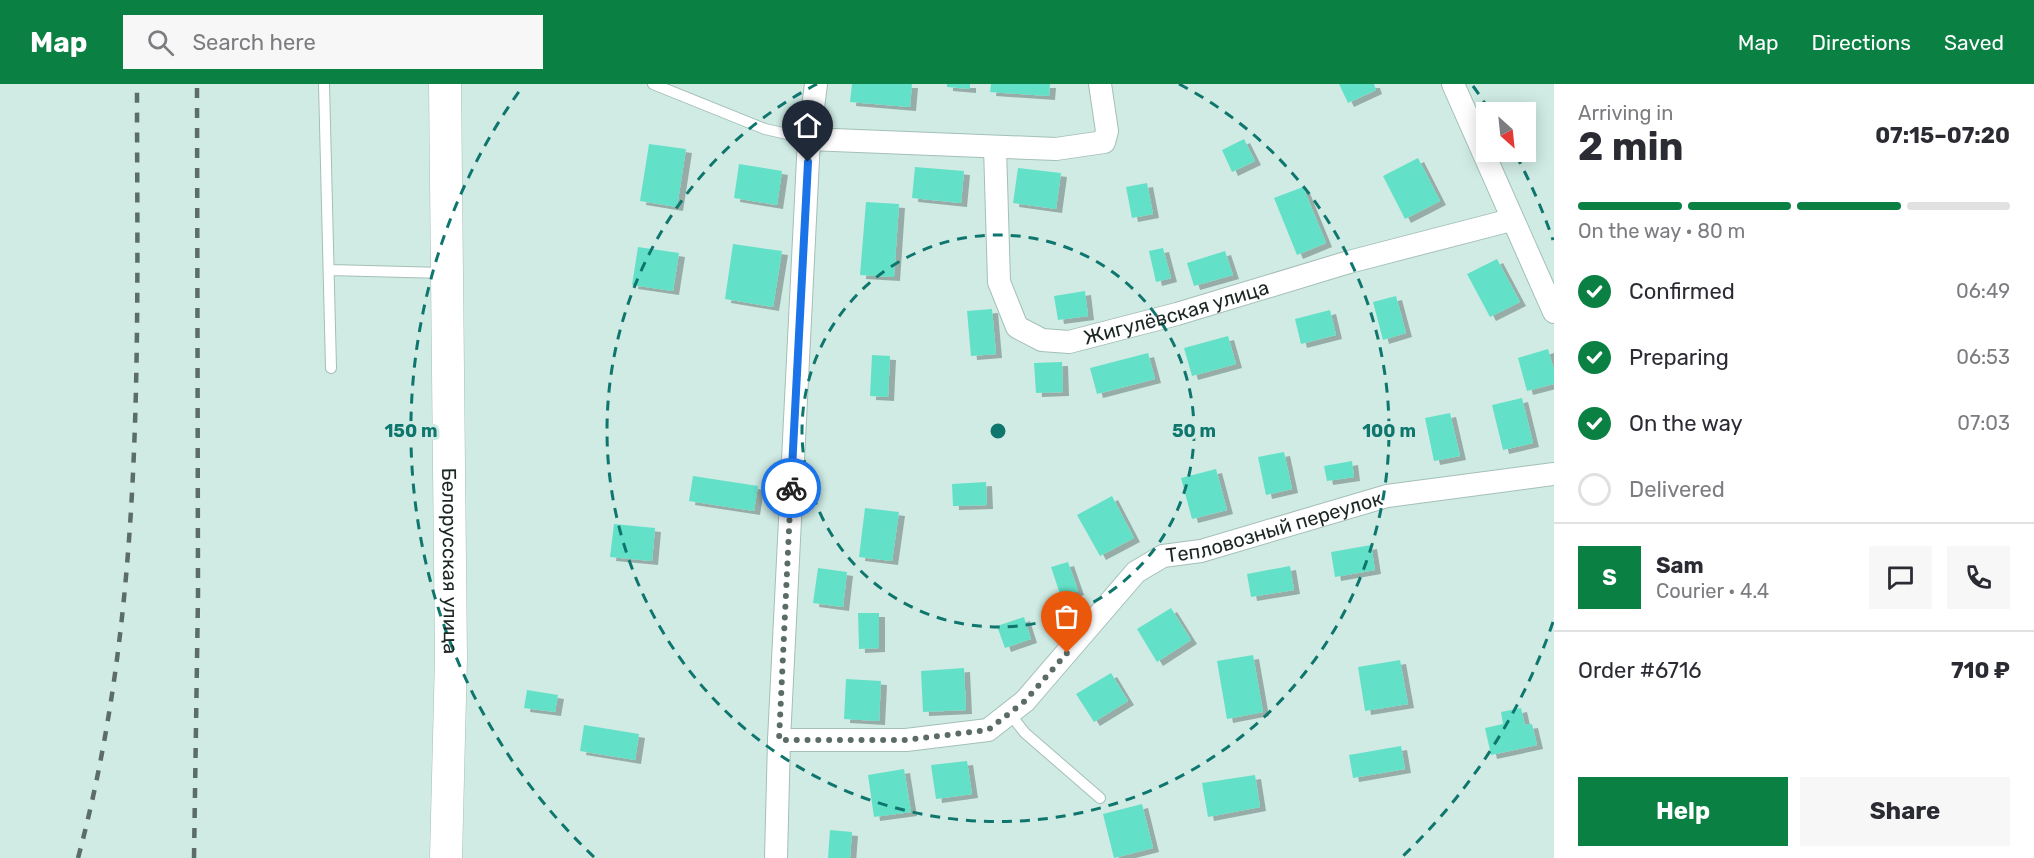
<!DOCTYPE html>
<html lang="en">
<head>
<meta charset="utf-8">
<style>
  body { margin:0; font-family:Rubik,sans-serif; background:#f7f7f7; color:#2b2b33; height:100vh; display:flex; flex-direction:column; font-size:22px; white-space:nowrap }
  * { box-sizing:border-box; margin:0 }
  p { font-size:20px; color:#7c7c81 }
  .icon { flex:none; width:33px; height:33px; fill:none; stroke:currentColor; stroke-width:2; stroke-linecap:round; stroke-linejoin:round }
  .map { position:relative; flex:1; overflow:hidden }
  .sheet { display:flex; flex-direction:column; background:#fff; width:480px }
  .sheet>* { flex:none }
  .needle { width:39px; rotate:153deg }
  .fabs { position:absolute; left:1476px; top:18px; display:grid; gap:12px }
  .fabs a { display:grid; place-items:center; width:60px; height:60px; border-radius:0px; background:#fff; box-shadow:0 3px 15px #0003; font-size:30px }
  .pin { position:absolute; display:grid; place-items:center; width:51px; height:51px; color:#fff; margin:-62px -26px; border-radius:50% 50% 50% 0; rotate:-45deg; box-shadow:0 0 6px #0007 }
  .pin .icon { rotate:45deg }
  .courier { position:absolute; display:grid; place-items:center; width:60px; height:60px; margin:-30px; border:4px solid #1a73e8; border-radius:50%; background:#fff; color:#222; box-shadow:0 2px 8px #0007 }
  .overview em { font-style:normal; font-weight:700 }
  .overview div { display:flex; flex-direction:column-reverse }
  .overview { display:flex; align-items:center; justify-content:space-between; height:102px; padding:0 24px }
  h1 { font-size:39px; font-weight:700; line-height:45px }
  .bar { display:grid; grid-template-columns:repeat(4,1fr); gap:9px 6px; align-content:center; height:72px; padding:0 24px }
  .bar i { height:8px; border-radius:4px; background:#e1e1e2 }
  .bar .selected { background:#0b8043 }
  .bar p { grid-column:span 4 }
  .line { display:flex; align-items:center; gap:15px; padding:0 24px; border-top:2px solid #e1e1e2 }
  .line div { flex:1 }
  .round { display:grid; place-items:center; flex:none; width:63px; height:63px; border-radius:0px; background:#f7f7f7 }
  ol { padding:0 24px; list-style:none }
  li { display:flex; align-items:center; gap:18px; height:66px }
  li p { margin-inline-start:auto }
  li .icon { padding:6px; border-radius:50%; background:#0b8043; color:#fff; stroke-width:4 }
  li:last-child { color:#7c7c81 }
  li i { width:33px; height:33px; border:3px solid #e1e1e2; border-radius:50% }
  .button { display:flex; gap:12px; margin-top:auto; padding:12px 24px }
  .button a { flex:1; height:69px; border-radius:0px; background:#0b8043; color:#fff; font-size:24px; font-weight:700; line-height:69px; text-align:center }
  .button a+a { background:#f7f7f7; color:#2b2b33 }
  header { display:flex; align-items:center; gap:36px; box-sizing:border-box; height:84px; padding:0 30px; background:#0b8043; color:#fff }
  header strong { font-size:28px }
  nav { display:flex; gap:33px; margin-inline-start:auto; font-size:21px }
  .search { width:420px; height:54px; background:#f7f7f7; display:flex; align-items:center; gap:15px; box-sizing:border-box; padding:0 21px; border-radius:0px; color:#7c7c81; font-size:22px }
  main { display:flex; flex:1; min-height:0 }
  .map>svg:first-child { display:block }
  .building { fill:#63e1c8; filter:url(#shadow) }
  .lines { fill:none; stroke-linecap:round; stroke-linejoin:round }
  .service-casing { stroke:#a4bfb8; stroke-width:12 }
  .minor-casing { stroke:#a4bfb8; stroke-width:24 }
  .secondary-casing { stroke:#a4bfb8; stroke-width:33 }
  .service { stroke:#fff; stroke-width:10 }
  .minor { stroke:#fff; stroke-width:22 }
  .secondary { stroke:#fff; stroke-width:32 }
  .rail { stroke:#5c6d69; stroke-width:4.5; stroke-dasharray:10 10; stroke-linecap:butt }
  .done { stroke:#5b6c67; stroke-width:6; stroke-dasharray:0 10.8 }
  .route { stroke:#1a73e8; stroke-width:8 }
  .ring { fill:none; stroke:#0f766e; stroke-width:3; stroke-dasharray:10 8 }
  .labels { text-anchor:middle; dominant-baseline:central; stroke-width:6; stroke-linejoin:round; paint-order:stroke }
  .street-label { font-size:20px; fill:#1c2724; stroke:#cfebe4 }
  .centre { fill:#0f766e; stroke:#cfebe4; stroke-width:3 }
  .ring-label { font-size:18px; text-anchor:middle; font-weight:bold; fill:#0f766e; stroke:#cfebe4; stroke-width:6; stroke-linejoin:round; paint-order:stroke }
</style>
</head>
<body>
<header>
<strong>Map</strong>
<div class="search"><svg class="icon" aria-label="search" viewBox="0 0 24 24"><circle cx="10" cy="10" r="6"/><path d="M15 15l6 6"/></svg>Search here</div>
<nav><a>Map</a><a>Directions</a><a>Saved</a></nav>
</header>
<main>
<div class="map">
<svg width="1554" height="774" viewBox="0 0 1554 774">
  <defs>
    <filter id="shadow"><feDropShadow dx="6" dy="4" stdDeviation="0" flood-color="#0004"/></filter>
  </defs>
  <rect width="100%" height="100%" fill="#cfebe4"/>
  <path class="building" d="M852,0H912L910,23L850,18Z
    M947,0H970V5L947,3Z
    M991,0H1050L1049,12L990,8Z
    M1339,0H1374L1376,6L1348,19Z
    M1244,55L1255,77L1232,88L1222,66Z
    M649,60L686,65L677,123L640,117Z
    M1418,74L1440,117L1405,135L1383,92Z
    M739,80L782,87L777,121L734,114Z
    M915,83L964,87L961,119L912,114Z
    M1018,84L1061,89L1056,125L1013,119Z
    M1147,99L1153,130L1132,134L1126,103Z
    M1303,103L1326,159L1297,171L1274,114Z
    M866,118L899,120L894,193L860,191Z
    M733,160L782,167L773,223L725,215Z
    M638,163L679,169L673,207L632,201Z
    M1163,164L1171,194L1156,198L1149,167Z
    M1225,167L1233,191L1194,202L1187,179Z
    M1497,175L1520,218L1490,233L1467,190Z
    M1085,207L1088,232L1058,236L1054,212Z
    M1396,212L1406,249L1383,256L1373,218Z
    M992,225L996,270L971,272L967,227Z
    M1330,226L1336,251L1301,260L1295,235Z
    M1228,252L1236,280L1192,292L1184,264Z
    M1548,265L1554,286V300L1527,307L1518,274Z
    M1148,269L1155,295L1097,310L1090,284Z
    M872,271L890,272L888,313L870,312Z
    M1062,278L1063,308L1036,309L1034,279Z
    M1522,314L1533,359L1503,366L1492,321Z
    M1450,329L1460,372L1434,377L1425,334Z
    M1284,368L1292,405L1266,411L1258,373Z
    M1352,377L1354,393L1327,397L1324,382Z
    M1216,385L1227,426L1192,435L1181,394Z
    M693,392L758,402L754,427L689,417Z
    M986,398L987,421L953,422L952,400Z
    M1112,412L1134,454L1100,472L1077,431Z
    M865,424L899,428L892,477L859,473Z
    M614,440L655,444L652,477L610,473Z
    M1371,461L1375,486L1335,493L1331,468Z
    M1068,478L1078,507L1061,513L1051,483Z
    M1290,482L1294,506L1251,513L1247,490Z
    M818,484L847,488L843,523L813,519Z
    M1171,524L1191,556L1157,578L1137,545Z
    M858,529H879V564L859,565Z
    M1024,533L1031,555L1005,564L997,542Z
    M1253,571L1263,628L1227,635L1217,577Z
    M1400,576L1408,620L1365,627L1358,583Z
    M964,584L966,626L923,628L921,587Z
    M1111,589L1128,617L1094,638L1076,610Z
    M846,595L881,597L879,637L844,635Z
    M527,606L558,611L555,628L524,624Z
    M1521,624L1525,641L1532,640L1537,661L1491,671L1485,644L1503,640L1501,628Z
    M584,641L639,650L635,676L580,667Z
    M1401,662L1405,685L1353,694L1349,671Z
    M967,677L972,710L936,715L931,681Z
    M904,685L911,728L874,733L868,691Z
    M1255,691L1260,723L1208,733L1202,699Z
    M1142,720L1153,764L1114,774L1103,730Z
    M830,746L852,748L850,774H828Z"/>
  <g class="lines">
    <g class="service-casing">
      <path id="service" d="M324,0L331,284
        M653,0L765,45L809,55
        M330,186L443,189
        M1010,630L1025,649L1100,714"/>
    </g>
    <g class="minor-casing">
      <g id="minor">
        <path d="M1453,0L1554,228"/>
        <path d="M809,55L1056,65L1104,58L1107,47L1100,0"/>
        <path id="s1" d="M995,63L999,198L1017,243L1042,256L1069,258L1177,230L1349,178L1511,136"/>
        <path id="s2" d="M779,656H906L988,646L1025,617L1136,488L1163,472L1201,467L1387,412L1554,390"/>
        <path d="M776,774L779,656L809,55L816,0"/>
      </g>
    </g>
    <g class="secondary-casing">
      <g id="secondary">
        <path id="s3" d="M445,0L451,573L446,774"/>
      </g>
    </g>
    <use href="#service" class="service"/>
    <use href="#minor" class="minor"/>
    <use href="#secondary" class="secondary"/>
    <path class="rail" d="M78,774C146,522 137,258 137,0
      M194,774L198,511L197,0"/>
  </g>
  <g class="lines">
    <path class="done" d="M791,404L779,656H906L988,646L1025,617L1067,569"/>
    <path class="route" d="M791,404L808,78"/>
  </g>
  <g class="ring">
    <circle cx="998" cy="347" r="196"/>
    <path d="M1179 0A391 391 0 1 1 817 0"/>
    <path d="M1553 538A587 587 0 0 1 1402 773M594 773A587 587 0 0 1 523 2M1473 2A587 587 0 0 1 1490 27M1516 71A587 587 0 0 1 1553 156"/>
  </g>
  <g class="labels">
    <g class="street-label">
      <text stroke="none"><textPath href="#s1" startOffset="350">Жигулёвская улица</textPath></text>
      <text stroke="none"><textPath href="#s2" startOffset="573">Тепловозный переулок</textPath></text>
      <text stroke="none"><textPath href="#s3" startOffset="477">Белорусская улица</textPath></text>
    </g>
  </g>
  <circle cx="998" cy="347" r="9" class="centre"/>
  <g class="ring-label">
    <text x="1194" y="353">50 m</text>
    <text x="1389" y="353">100 m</text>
    <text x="411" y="353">150 m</text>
  </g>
</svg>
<div class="fabs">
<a><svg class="needle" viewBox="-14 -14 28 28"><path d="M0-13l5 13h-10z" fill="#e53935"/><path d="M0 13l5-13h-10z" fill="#7c7c81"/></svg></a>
</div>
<div class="pin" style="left:1067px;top:569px;background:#ea580c"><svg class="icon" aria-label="bag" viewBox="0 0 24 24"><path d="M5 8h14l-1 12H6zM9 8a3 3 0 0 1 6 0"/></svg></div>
<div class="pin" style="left:808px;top:78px;background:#1f2937"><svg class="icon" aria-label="home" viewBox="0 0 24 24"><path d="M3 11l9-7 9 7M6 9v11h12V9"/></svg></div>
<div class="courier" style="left:791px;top:404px"><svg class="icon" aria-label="bike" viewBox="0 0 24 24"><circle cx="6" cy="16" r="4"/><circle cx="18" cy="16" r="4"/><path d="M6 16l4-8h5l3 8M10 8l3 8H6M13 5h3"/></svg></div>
</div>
<section class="sheet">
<div class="overview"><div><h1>2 min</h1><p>Arriving in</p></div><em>07:15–07:20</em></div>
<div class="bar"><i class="selected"></i><i class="selected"></i><i class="selected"></i><i></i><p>On the way · 80 m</p></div>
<ol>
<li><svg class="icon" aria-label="check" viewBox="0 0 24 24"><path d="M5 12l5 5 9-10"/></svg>Confirmed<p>06:49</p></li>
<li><svg class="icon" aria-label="check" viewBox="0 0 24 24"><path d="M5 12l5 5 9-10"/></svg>Preparing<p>06:53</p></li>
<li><svg class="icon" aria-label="check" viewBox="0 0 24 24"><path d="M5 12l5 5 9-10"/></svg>On the way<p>07:03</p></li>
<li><i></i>Delivered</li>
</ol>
<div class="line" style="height:108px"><b class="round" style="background:#0b8043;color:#fff">S</b><div><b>Sam</b><p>Courier · 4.4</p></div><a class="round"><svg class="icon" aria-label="chat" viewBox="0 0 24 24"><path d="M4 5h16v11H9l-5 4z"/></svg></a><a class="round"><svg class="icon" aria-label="phone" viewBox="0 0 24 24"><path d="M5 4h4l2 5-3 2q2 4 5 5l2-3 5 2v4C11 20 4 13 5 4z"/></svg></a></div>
<div class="line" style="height:78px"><div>Order #6716</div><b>710 ₽</b></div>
<div class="button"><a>Help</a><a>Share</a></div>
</section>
</main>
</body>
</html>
